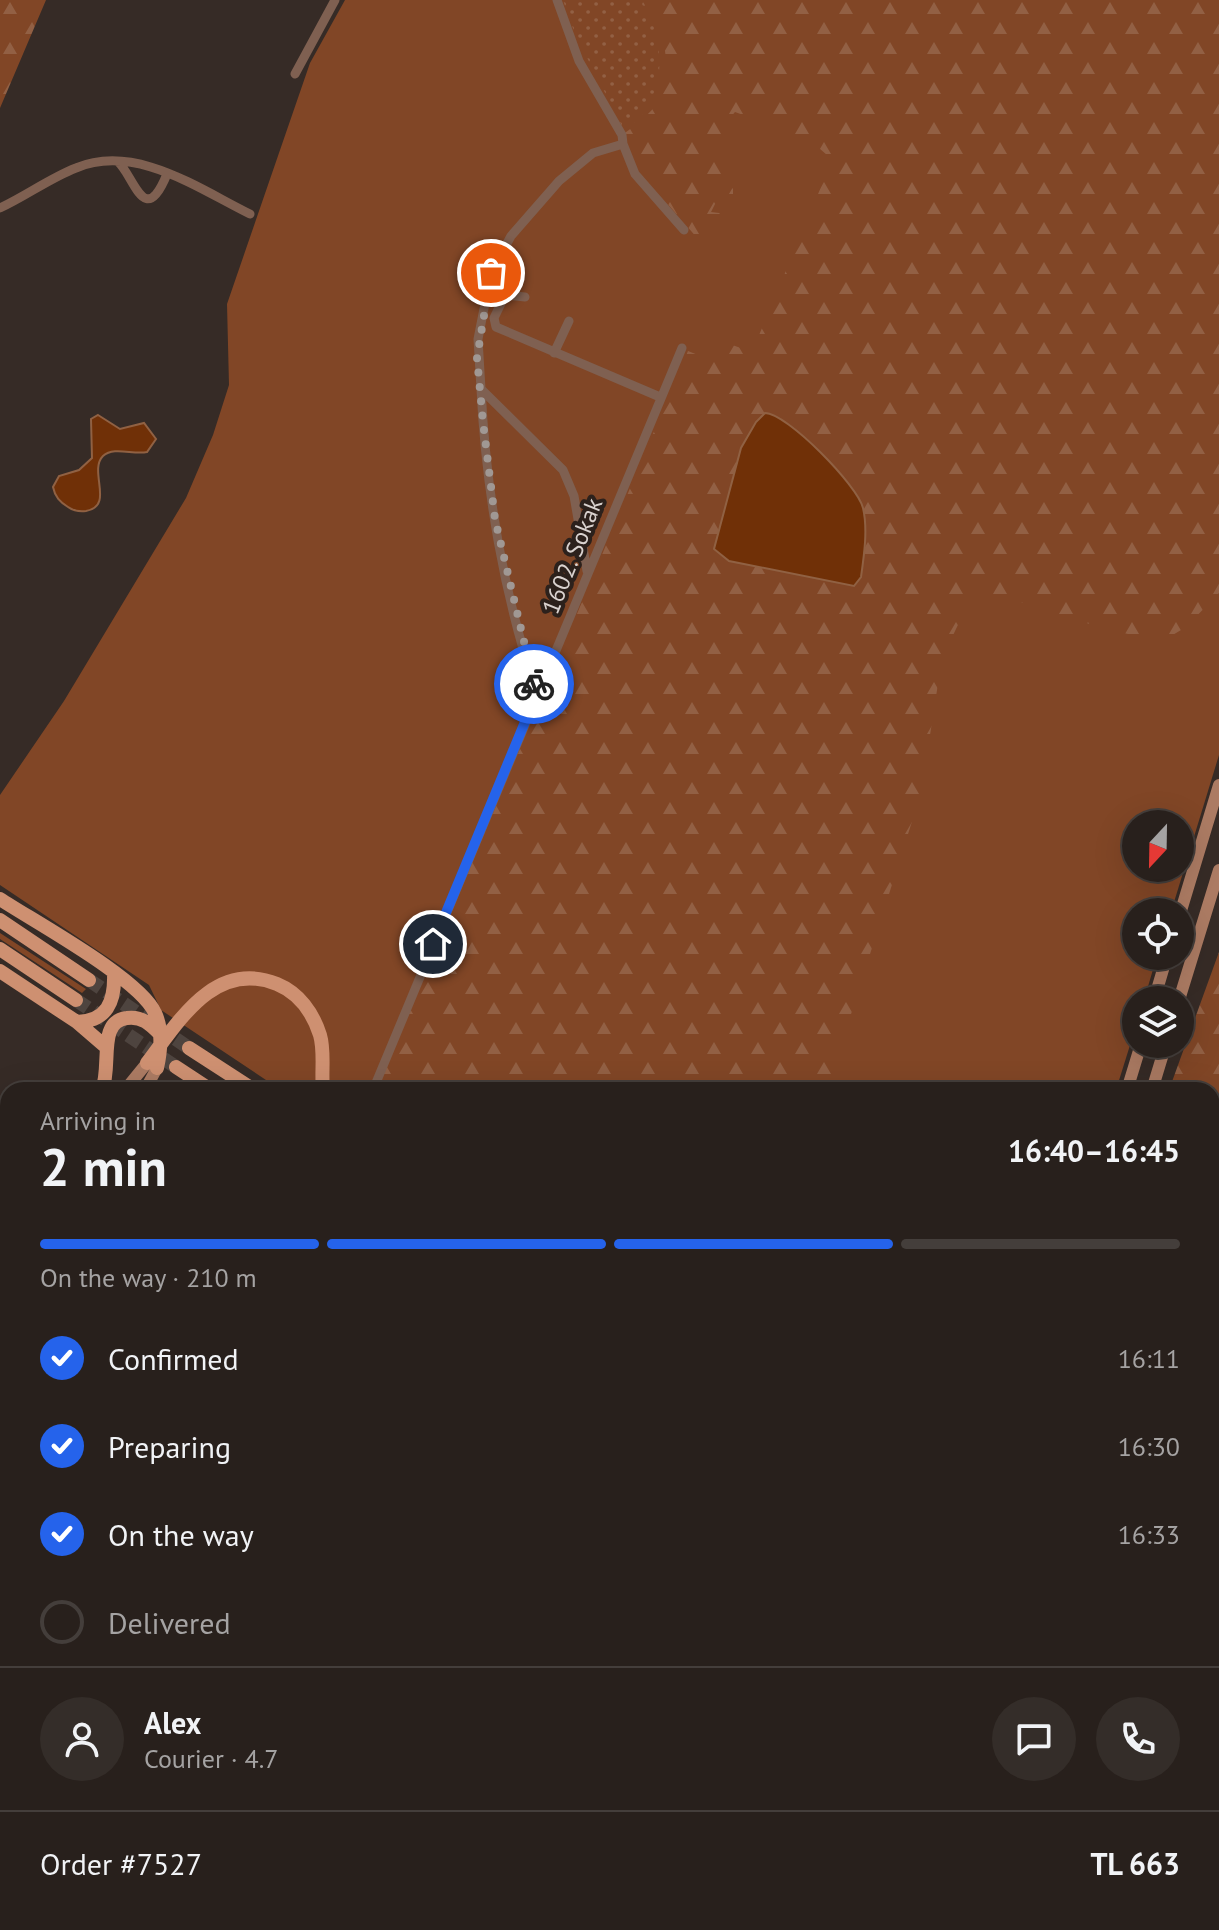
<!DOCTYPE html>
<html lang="en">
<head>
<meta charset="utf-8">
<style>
  body { margin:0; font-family:"PT Sans",sans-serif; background:#342d29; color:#f1f3f6; height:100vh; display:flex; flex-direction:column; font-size:30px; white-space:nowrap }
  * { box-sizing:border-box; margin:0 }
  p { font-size:26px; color:#a5a3a3 }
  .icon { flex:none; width:44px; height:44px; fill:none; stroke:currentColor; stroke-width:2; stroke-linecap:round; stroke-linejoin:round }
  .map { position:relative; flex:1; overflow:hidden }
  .sheet { position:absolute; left:0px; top:1082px; width:1220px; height:848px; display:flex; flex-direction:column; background:#28201c; border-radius:24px 24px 0 0; box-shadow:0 8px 32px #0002,0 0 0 2px #443e3b }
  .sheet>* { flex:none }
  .needle { width:52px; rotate:202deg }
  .fabs { position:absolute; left:1122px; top:810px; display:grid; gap:16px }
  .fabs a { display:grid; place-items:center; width:72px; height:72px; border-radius:50%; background:#28201c; box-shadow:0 8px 32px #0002,0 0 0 2px #443e3b; font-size:40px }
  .pin { position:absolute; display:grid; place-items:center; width:68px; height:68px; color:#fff; margin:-34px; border:4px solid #fff; border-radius:50%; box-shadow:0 2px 8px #0007 }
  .courier { position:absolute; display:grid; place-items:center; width:80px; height:80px; margin:-40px; border:6px solid #2563eb; border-radius:50%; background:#fff; color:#222; box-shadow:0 2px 10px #0007 }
  .headline em { font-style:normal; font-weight:600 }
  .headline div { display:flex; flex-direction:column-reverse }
  .headline { display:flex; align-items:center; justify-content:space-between; height:136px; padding:0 40px }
  h1 { font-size:52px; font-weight:600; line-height:60px }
  .bar { display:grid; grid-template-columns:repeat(4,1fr); gap:12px 8px; align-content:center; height:96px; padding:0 40px }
  .bar i { height:10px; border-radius:6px; background:#443e3b }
  .bar .on { background:#2563eb }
  .bar p { grid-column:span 4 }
  .line { display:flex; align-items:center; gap:20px; padding:0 40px; border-top:2px solid #443e3b }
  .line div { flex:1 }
  .round { display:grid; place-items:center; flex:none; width:84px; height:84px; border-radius:42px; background:#342d29 }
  ol { padding:0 40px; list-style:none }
  li { display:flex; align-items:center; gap:24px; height:88px }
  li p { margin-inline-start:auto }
  li .icon { padding:8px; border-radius:50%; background:#2563eb; color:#fff; stroke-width:4 }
  li:last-child { color:#a5a3a3 }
  li i { width:44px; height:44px; border:4px solid #443e3b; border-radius:50% }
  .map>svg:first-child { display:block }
  .grass { fill:#814626; fill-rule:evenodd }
  .forest { fill:url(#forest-firs) }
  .park { fill:url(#park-dots) }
  .water { fill:#703007; stroke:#906143; stroke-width:2 }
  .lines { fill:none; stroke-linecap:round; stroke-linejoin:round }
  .primary-tunnel { stroke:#4e443f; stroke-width:14; stroke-dasharray:14 7; stroke-linecap:butt }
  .street { stroke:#7f6051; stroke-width:9 }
  .secondary { stroke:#ac7b63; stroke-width:12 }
  .primary { stroke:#ce9071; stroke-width:14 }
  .done { stroke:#a09894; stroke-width:8; stroke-dasharray:0 14.4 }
  .route { stroke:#2563eb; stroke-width:10 }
  .labels { text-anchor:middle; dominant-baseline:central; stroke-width:8; stroke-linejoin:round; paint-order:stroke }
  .street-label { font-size:24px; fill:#d9d2cf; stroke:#2c211c }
</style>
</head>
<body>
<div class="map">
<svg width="1219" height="1930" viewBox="0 0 1219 1930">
  <defs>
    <pattern id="forest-firs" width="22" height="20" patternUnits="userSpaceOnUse" patternTransform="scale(2)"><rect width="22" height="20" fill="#814626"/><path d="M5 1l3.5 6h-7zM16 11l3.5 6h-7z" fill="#926044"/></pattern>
    <pattern id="park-dots" width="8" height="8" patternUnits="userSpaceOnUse" patternTransform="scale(2)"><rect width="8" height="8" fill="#814626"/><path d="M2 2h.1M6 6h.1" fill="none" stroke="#926044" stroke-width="1.8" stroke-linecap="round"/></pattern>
  </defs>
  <rect width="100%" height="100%" fill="#362b26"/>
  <path class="grass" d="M345,0H1219V755L1171,912H1136V956H1157L1144,1000H1136V1026L1116,1090H281L161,1010L149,985L0,885V795L64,701L186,498L213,435L229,385L227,304L310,63ZM1136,824H1180V868H1136Z
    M0,933L86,989L82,993L0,939Z"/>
  <path class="forest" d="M0,0H46L0,108Z
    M657,0H1219V593L1186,627L1161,642L1099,627L998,595L969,602L942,658L921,793L827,1090H376L688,351L713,361L721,341L752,352L826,175L827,155C804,132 765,123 735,112C718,129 728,148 719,168L733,189V198L715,204L711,212L719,213L730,223L714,232L711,246L705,247L639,171L622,135C686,92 665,68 657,0Z
    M1219,952V1503L1212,1505V1090H1169Z
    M1219,1582V1930H915L918,1922H1212V1584Z
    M0,1653L8,1656V1922H850L847,1930H0Z"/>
  <path class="park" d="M563,0H642C665,40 670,100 627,128H623L575,34Z"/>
  <path class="water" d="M765,413C787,413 858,486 863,508C868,529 864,556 861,577L854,586L729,561L714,549L741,448L756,422Z
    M98,415L120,429L144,423L156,439L147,452C133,455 114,446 103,456C88,471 115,506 86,511C79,512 74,511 68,507C60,502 55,497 53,487L59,476L79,470L92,458L91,419Z"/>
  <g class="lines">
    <path class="primary-tunnel" d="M89,980L189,1048
      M76,1000L176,1067"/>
    <path class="street" d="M557,0L579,61L622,135L623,144L593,153L559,181L511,236L491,273L478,339L481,389L563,470L574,496L587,571
      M295,74L335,0
      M623,144L635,174L684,230
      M117,161C134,174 144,231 167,174
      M0,208C26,196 50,178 76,168C135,143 199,189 250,214
      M525,297L505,295L494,318L496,327L660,397
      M554,353L569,321
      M481,389C486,490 504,597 537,693
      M373,1090L682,348
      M1212,1420L1219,1418
      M0,1579L8,1582
      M120,1930L121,1922"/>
    <path class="secondary" d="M1180,914L1219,785
      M1154,1000L1167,956
      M1179,1000L1219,870
      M125,1090L147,1063
      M145,1090L157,1068
      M1127,1090L1141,1044
      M1152,1090L1166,1044
      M0,1230L8,1223
      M0,1258L8,1251"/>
    <path class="primary" d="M0,899C35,922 140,979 155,1013C163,1030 161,1050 157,1068
      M0,920L89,980
      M0,949L76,1000
      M0,971L77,1022L106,1047
      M77,1022C107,1021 115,1002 114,974
      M189,1048L254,1090
      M147,1063C179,1021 215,959 277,984C299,993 313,1013 320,1035C325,1052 321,1072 323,1090
      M176,1067L211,1090
      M102,1090C112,1066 97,1021 127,1018C142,1016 150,1024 160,1034
      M0,1211L8,1204
      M1212,1510L1219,1508
      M1212,1522L1219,1520
      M1212,1536L1219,1534
      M1212,1555L1219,1553
      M1212,1571L1219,1569
      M864,1930L866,1922
      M874,1930L877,1922
      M898,1930L900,1922"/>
  </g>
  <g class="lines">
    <path class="done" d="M491,273L477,358L483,422L495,519L534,684"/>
    <path class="route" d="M433,944L537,693L534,684"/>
  </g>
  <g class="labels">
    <g class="street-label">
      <text transform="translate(572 556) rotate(-68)">1602. Sokak</text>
    </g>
  </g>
</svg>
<div class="fabs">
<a><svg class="needle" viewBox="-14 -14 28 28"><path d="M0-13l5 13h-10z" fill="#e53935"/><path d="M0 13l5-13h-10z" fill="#a5a3a3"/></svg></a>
<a><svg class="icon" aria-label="locate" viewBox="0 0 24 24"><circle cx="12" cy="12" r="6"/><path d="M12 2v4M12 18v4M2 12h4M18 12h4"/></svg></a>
<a><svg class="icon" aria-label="layers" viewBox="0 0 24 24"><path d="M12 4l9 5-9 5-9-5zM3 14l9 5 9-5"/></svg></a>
</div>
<div class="pin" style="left:491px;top:273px;background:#ea580c"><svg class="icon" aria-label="bag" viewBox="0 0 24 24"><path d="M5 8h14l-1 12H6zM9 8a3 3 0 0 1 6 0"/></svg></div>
<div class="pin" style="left:433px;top:944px;background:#1f2937"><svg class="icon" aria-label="home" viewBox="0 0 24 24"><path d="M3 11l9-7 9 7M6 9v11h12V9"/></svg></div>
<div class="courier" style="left:534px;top:684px"><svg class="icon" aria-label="bike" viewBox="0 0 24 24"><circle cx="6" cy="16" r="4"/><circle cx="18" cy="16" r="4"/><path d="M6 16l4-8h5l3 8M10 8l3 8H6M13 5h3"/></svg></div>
<section class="sheet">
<div class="headline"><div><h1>2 min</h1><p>Arriving in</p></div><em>16:40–16:45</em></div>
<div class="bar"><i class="on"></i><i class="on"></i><i class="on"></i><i></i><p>On the way · 210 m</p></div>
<ol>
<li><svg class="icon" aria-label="check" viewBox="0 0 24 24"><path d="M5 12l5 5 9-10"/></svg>Confirmed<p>16:11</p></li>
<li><svg class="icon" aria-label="check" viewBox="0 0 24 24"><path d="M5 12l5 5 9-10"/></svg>Preparing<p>16:30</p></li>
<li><svg class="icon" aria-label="check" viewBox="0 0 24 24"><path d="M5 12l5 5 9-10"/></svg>On the way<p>16:33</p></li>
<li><i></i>Delivered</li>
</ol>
<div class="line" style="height:144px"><a class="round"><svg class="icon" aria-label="person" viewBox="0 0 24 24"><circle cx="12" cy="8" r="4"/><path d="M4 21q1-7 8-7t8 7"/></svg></a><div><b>Alex</b><p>Courier · 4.7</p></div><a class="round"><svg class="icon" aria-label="chat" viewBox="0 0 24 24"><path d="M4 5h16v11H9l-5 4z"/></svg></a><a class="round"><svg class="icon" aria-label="phone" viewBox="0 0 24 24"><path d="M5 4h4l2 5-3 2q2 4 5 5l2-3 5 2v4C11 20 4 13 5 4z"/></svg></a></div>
<div class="line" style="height:104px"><div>Order #7527</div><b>TL 663</b></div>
</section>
</div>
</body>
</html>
